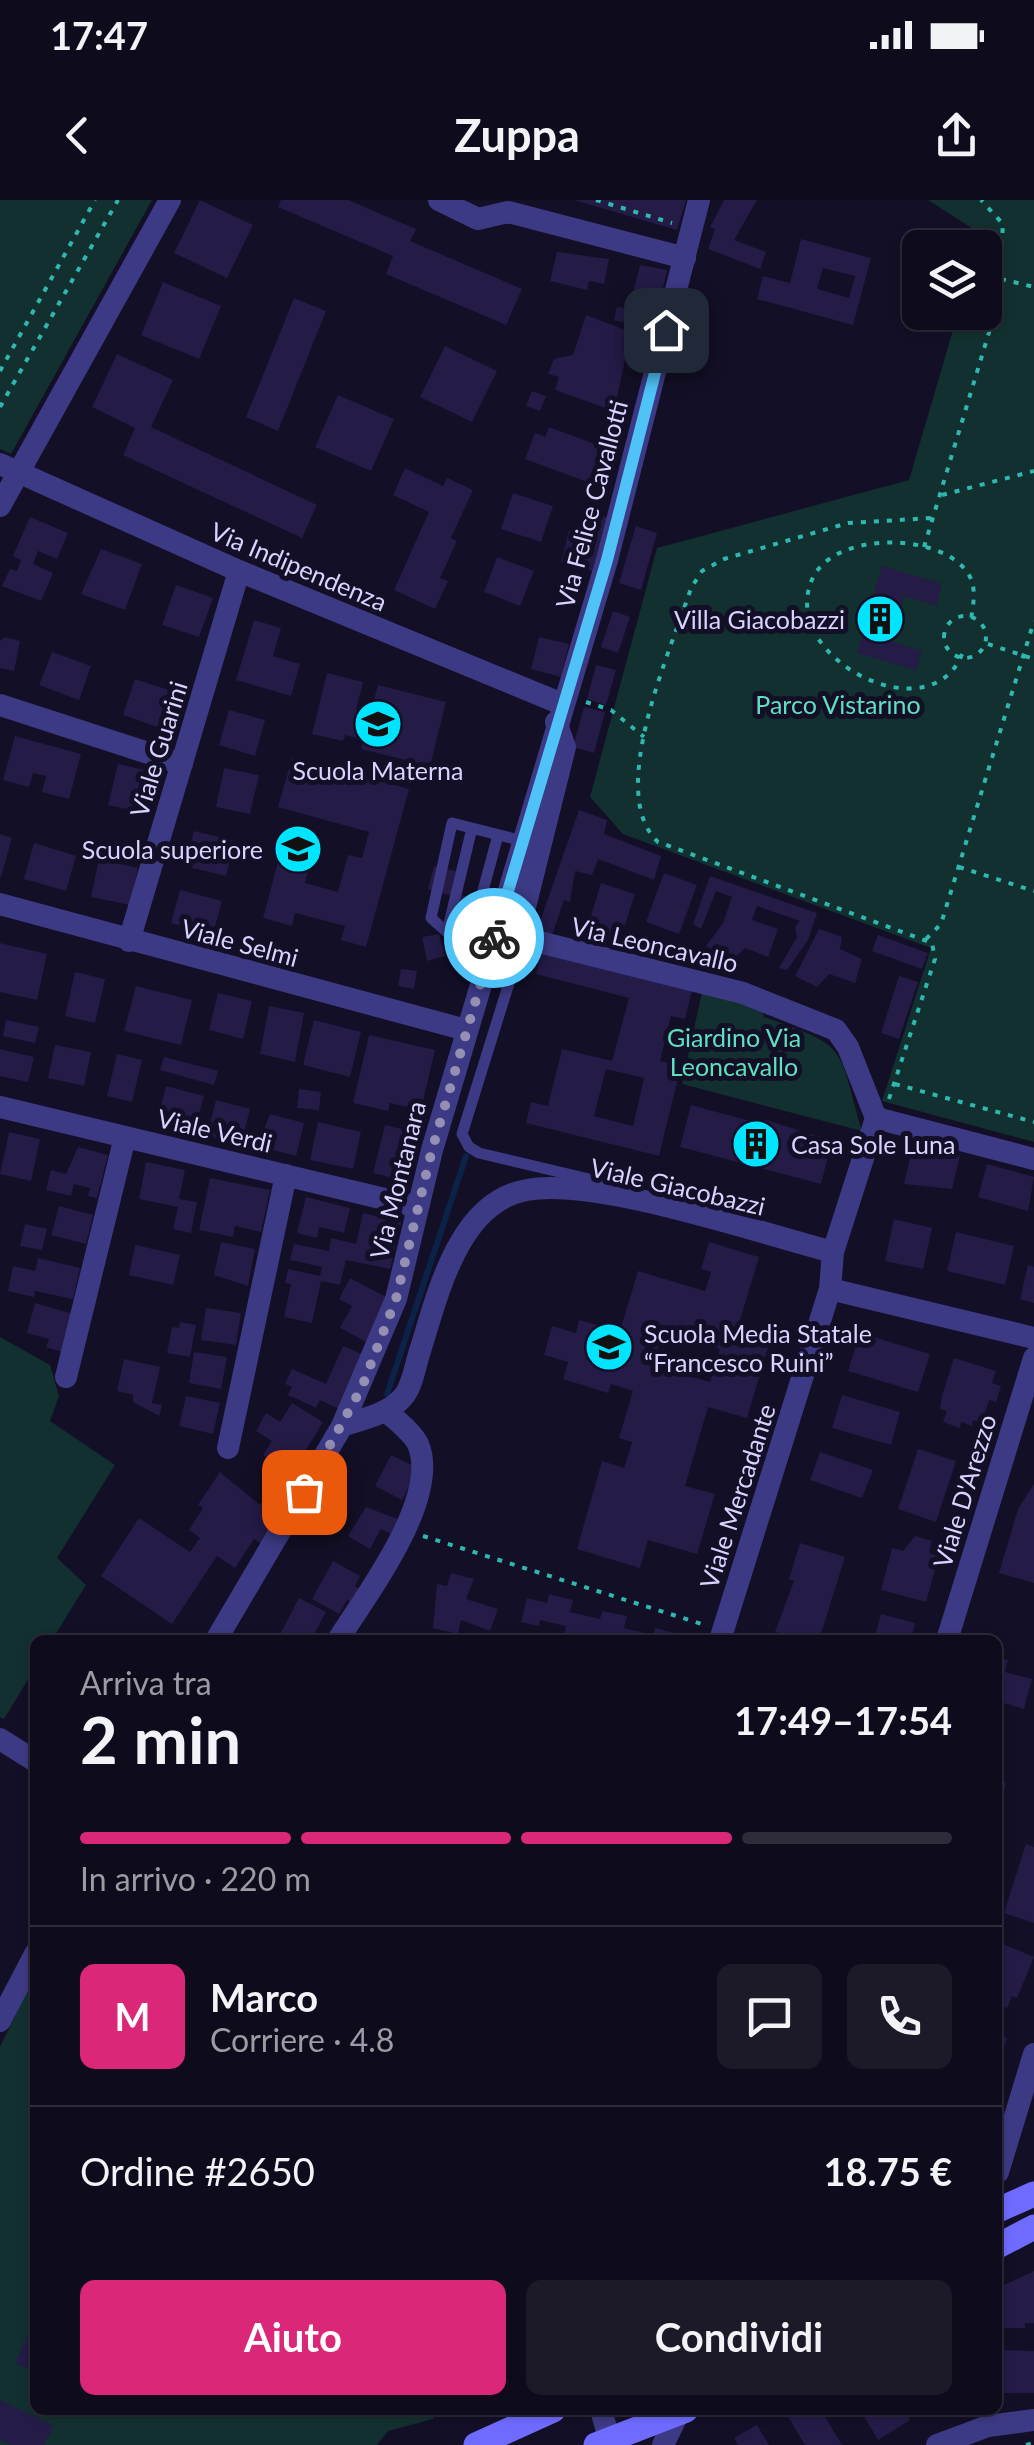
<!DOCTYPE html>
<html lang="it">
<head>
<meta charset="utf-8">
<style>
  body { margin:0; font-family:Lato,sans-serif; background:#1c1929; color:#f1f3f6; height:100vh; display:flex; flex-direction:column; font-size:38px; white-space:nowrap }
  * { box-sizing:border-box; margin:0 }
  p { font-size:32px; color:#9b9ba3 }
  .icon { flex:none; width:55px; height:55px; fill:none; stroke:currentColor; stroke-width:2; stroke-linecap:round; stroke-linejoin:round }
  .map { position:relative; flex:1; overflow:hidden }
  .drawer { position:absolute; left:30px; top:1435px; width:972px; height:780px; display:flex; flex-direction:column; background:#0e0b1c; border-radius:15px; box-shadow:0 2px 8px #0004,0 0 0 2px #2e2b3b }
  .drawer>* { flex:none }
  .tools { position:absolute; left:902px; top:30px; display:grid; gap:20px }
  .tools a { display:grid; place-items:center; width:100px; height:100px; border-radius:15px; background:#0e0b1c; box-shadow:0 2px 8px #0004,0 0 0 2px #2e2b3b; font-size:50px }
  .pin { position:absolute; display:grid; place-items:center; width:85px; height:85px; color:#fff; margin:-42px; border-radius:20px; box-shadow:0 5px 15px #0006 }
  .courier { position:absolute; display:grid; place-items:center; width:100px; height:100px; margin:-50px; border:8px solid #4fc3f7; border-radius:50%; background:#fff; color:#222; box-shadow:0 2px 12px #0007 }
  .summary em { font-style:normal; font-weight:700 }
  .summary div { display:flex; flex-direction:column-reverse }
  .summary { display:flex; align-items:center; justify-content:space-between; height:170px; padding:0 50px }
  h1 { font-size:65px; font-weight:700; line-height:75px }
  .bar { display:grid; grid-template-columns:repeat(4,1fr); gap:15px 10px; align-content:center; height:120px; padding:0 50px }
  .bar i { height:12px; border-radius:8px; background:#2e2b3b }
  .bar .selected { background:#db2777 }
  .bar p { grid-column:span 4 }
  .line { display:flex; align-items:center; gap:25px; padding:0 50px; border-top:2px solid #2e2b3b }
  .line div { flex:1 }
  .round { display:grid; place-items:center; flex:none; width:105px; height:105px; border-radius:15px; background:#1c1929 }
  .button { display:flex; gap:20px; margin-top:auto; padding:20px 50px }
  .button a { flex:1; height:115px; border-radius:15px; background:#db2777; color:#fff; font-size:40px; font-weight:700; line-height:115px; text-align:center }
  .button a+a { background:#1c1929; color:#f1f3f6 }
  .status { display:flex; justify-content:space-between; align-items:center; height:70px; padding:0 50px; background:#0e0b1c; direction:ltr }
  .status svg { height:28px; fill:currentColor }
  header { display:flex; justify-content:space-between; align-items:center; height:130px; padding:0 50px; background:#0e0b1c; font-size:45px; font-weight:700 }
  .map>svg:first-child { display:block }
  .green { fill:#12302f }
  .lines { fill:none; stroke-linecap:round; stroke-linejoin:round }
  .stream { stroke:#0c2248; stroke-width:6 }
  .building { fill:#241b47; fill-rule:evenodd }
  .path { stroke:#2fb8b0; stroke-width:4; stroke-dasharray:5 8; stroke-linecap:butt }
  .service { stroke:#3d3a85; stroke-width:11 }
  .minor { stroke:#3d3a85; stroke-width:22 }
  .secondary { stroke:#6f6bff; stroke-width:25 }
  .done { stroke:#948fb3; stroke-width:10; stroke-dasharray:0 18 }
  .route { stroke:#4fc3f7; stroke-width:12 }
  .labels { text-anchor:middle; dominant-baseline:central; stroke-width:10; stroke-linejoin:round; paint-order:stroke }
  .street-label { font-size:25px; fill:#d9d4ff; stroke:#130f26 }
  .poi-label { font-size:25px; fill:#d9d4ff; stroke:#130f26; text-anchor:end }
  .park-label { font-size:25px; fill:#5fe0c0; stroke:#130f26 }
</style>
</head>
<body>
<div class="status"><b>17:47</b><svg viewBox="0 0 49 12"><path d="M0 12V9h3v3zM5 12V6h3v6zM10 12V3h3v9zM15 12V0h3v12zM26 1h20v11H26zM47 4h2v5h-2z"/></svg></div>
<header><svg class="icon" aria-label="back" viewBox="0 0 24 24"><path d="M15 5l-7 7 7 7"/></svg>Zuppa<svg class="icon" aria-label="share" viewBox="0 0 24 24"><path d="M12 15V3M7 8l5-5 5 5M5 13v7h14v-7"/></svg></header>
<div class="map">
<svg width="1034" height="2245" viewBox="0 0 1034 2245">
  <rect width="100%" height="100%" fill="#130f26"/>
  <path class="green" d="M0,0H152L11,254L0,249Z
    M928,0H1034V942L882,901L931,748L623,634L590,597L657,348L909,280L958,113L985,112V48L977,47L981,34Z
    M702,792L760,806L764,817C851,847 837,846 862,931L682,884Z
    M0,1137L50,1165L59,1196L50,1221L115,1265L57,1358L86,1385L52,1440H35V1468L4,1519L0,1517Z
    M27,1792L35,1795V2210H436L433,2219L388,2231L377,2245H0V1847Z"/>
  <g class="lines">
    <path class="stream" d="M387,1194L466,956"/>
  </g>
  <path class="building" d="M200,0L253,25L227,78L174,53Z
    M281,0H348L416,29L410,41L522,89L506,125L386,74L393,56L278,7Z
    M574,0H686L677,30Z
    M724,0H757L734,40L766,52L760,69L708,49L715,29L710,27Z
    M801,39L871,58L853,125L757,99L763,76L790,83ZM823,68L855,76L849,98L817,89Z
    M557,52L609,59L604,84L589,81L587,90L550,81Z
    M640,65L667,70L654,131L614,120L617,107L629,109Z
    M163,82L221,106L199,159L141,135Z
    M294,98L326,111L278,231L246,217Z
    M586,115L631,132L614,211L555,190L559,177L548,174L554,159L573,155Z
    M445,146L497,171L472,222L420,197Z
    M117,154L173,180L151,227L317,305L302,338L123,255L135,228L92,207Z
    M532,191L546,196L540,211L526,206Z
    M338,195L394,219L371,271L315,247Z
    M549,227L619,253L606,289L525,259L535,233L545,237Z
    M405,268L443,286L447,278L473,290L451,338L457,341L440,378L448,381L435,409L394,390L429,312L393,295Z
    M513,293L553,306L541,342L501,329Z
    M591,313L611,318L596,372L561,363L569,330L586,335Z
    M30,317L68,333L57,359L38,351L33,364L53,373L41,401L2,386L10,369L17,371L21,360L13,356Z
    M636,326L657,333L641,390L619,383Z
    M101,349L142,364L125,410L81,394Z
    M497,357L534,371L520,406L484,392Z
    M882,366L942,384L936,406L904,396L891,441L922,451L916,470L857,453L867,420L858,418L863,400L871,403Z
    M176,385L213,398L199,437L162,425Z
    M613,411L630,417L618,453L601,447Z
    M254,420L281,428L273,456L300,464L291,496L236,480Z
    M5,437L20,441L14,471L0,468V441Z
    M539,437L569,444L561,477L531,469Z
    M52,452L91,466L79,500L39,485Z
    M596,465L616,470L606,505L587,499Z
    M327,473L363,482L356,510L370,514L378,485L446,502L430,566L361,549L363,540L345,535L343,541L312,534Z
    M135,479L178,493L166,530L123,515Z
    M584,507L605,512L594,553L573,547Z
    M229,510L265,520L255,556L219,545Z
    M15,536L81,554L69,599L42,592L46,576L33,573L29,587L3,580Z
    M292,558L409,589L366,747L341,740L345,726L295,713L292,726L263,718L285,636L315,644L305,683L338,692L348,655L362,658L369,632L278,607Z
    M118,564L158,573L149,614L108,605Z
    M224,568L259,575L250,614L216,607Z
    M579,610L607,620L604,634L661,656L654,680L598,659L592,675L575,671L570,702L564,700L552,735L537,730Z
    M194,631L235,641L226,676L185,666Z
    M0,634L12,638L1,677H0Z
    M34,643L76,656L66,691L24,679Z
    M99,659L138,668L130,705L91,697Z
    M434,666L459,672L453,696L428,689Z
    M664,673L697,685L679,734L646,722Z
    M710,676L817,713L808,740L787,770L779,768L797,737L795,727L800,721L757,706L752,720L778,729L768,757L745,748L731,762L706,746L723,723L732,697L716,691L701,729L693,724Z
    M601,683L635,694L619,743L586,732Z
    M180,690L222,701L213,734L171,723Z
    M454,693L479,700L472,724L447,718Z
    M819,729L842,737L840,749L862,759L855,783L829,774L817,787L795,776Z
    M439,734L445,756L427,761L422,737Z
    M878,735L928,753L922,769L872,751Z
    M0,743L47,754L37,800L0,792Z
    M542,749L693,787L685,819L671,816L660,861L681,866L659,956L526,923L531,902L548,906L562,849L612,861L629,798L536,774ZM606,869L644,878L633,926L594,916Z
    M401,769L417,771L414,789L398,786Z
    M75,772L105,779L95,823L65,816Z
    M899,776L918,782L899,839L881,833Z
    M136,786L192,800L181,845L124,831Z
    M218,793L252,801L243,839L209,830Z
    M269,806L304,813L295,862L260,854Z
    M6,820L39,827L35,843L3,836Z
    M314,820L361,832L350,877L303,865Z
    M369,835L435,850L421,910L390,903L388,911L353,903Z
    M55,845L91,852L84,886L48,878Z
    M0,849L34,857L28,882L0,876Z
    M117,854L142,860L132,902L107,896Z
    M164,857L218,871L214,885L160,870Z
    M166,886L204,896L194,931L157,921Z
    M299,889L321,892L319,910L297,908Z
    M216,900L250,909L243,937L224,933L223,940L207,936Z
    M691,905L765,925L766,920L832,941L821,984L680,947Z
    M270,914L304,923L296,956L257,946Z
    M318,922L361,932L353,969L310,960Z
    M385,925L418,933L406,981L373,973Z
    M9,932L40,939L31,981L0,974Z
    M914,941L960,955L952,989L904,984Z
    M78,947L108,955L97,998L88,996L90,988L74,984L71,996L46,990L51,970L66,974Z
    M146,962L185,970L179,999L197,1002L191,1033L173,1029L178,1007L139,999Z
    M987,964L1034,977L1028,1011L978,997Z
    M210,978L270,990L261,1032L235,1026L233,1037L199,1030Z
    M306,997L350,1008L344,1033L319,1027L317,1038L297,1033Z
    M59,1006L93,1015L86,1044L51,1035Z
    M363,1013L401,1022L390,1069L346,1060L340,1085L321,1081L312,1123L284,1117L291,1084L285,1083L288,1069L320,1076L322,1067L290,1060L294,1044L329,1051L331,1038L356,1044Z
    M894,1019L932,1028L923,1069L885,1061Z
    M25,1024L47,1029L42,1050L20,1046Z
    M956,1032L1014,1046L1005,1085L947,1071Z
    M221,1042L255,1049L248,1086L214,1075Z
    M709,1042L759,1057L738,1127L771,1137L747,1218L708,1207L685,1286L715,1294L697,1354L648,1340L640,1368L577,1349L602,1261L624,1268L632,1242L619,1238L633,1191L611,1184L608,1193L563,1179L568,1162L544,1155L552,1126L576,1133L579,1120L620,1131L638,1071L705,1091L711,1072L701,1069ZM662,1133L720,1149L710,1182L653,1166Z
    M135,1045L180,1055L173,1085L129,1075Z
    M38,1058L80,1068L73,1099L35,1091L34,1097L8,1091L13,1066L35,1071Z
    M1028,1065L1034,1067V1103L1020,1099Z
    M350,1078L388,1098L370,1144L340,1128L352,1106L339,1099Z
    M35,1103L73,1114L62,1152L46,1147L49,1139L27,1133Z
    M206,1108L241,1113L236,1145L201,1140Z
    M180,1122L196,1125L190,1157L167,1153L172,1127L179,1128Z
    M860,1133L930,1154L918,1192L848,1171Z
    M343,1146L364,1155L339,1209L320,1200L316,1208L288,1195L292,1187L285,1184L292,1169L326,1184Z
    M194,1152L227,1157L221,1189L189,1183Z
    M954,1158L996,1171L992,1183L1001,1186L996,1202L989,1200L982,1223L973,1220L972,1226L961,1222L960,1228L943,1222L947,1211L940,1209L942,1196Z
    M124,1159L160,1167L152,1203L162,1205L159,1216L133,1202V1195L117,1191Z
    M842,1195L900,1212L891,1245L832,1228Z
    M186,1196L220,1203L213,1234L179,1226Z
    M292,1203L323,1222L292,1273L263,1255L272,1241L256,1231L266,1213L280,1222Z
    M918,1249L956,1261L936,1322L898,1309Z
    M820,1252L873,1270L862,1298L810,1280Z
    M391,1255L418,1268L402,1300L375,1286Z
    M220,1272L260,1305L273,1285L294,1299L263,1345L254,1339L235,1368L217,1356L172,1424L101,1376L139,1318L190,1352L200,1338L189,1330L203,1308L198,1305Z
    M1034,1284V1383L999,1373L1018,1309Z
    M366,1307L400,1320L392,1335L381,1329L370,1349L348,1336Z
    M915,1336L932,1341L929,1353L939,1356L926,1402L881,1390L892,1348L903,1351Z
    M800,1343L845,1357L819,1440L775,1432L794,1381L789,1379Z
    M333,1361L360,1376L355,1386L363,1391L356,1405L347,1400L339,1414L312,1399Z
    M451,1373L474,1379L466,1399L498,1409L490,1431L461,1420L458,1434L433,1428L437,1384L447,1386Z
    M549,1394L573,1400L570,1412L600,1419L602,1411L627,1416L624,1428L653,1435L655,1428L683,1435L681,1440H587L564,1435L566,1426L540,1420L539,1426L521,1422L527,1398L547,1403Z
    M299,1398L326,1412L311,1440H277Z
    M881,1414L915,1423L911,1440H874Z
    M998,1457L1008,1460L1005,1472L1032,1479L1024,1509L1004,1503L999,1522Z
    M998,1581L1006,1583L999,1610H998Z
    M1026,1644L1034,1647V1723L1004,1713Z
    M998,1742L1034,1757L1017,1798L1012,1796L1007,1808L998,1804Z
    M998,1835L1007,1838L998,1866Z
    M1034,2071V2123H1025V2128H998V2088Z
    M29,2131L35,2134V2172L15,2163Z
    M998,2150L1034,2151V2193H998Z
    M0,2200L54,2226L44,2245H11L0,2240Z
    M784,2210H821L842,2245H805Z
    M860,2210H904L910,2220L878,2240Z
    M757,2225L769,2245H738L734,2238Z"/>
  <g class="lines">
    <path class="path" d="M596,0L672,23
      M1001,79L1034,87
      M0,171L95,0
      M0,207L118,0
      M942,295L1034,271
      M924,347L997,106L1003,24L981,0
      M944 437a21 21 0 1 1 42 0a21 21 0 1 1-42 0Z
      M988,444L1034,459
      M962,454C931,534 781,460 811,382C830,330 943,331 969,375C977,389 973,405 971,420
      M586,502L611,510L644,537
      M959,667L1034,691
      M926,739L941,724L1034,421
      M895,884L1034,922
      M889,899L935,759L932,743L658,642C605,593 672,448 691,388L702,371L724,359L848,323L932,318
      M423,1336L705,1425
      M1026,2245L1034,2243"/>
    <path class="service" d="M447,732L472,628
      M523,738L462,934L469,947L479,953L606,983
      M467,750L498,635
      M486,767L431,718L452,623L523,641"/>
    <path class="minor" d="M439,0L478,19L508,12L685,58
      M0,264L239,371L562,504
      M0,306L170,0
      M0,505L182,564
      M556,522L565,547L520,727L523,738L743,793L836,830L848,847L876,918
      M0,704L466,830
      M129,741L239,371
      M0,907L418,1007
      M830,1089L1034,1138
      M66,1177L125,937
      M342,1226C362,1219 389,1214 403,1197C412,1187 415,1167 419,1154C437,1098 457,1002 527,990C596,977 759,1033 833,1052
      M228,1248L286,975
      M216,1440L342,1226L396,1099L432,950L607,360L699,0
      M338,1440C366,1395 441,1298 418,1244C412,1232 397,1221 386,1211
      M720,1440L830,1089L833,1052L876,918L1034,959
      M947,1440L1034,1158
      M0,1539L35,1561
      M0,1821L35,1754
      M998,1972L1034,1854
      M601,2210L611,2245
      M663,2245L678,2214
      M937,2245L988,2226L1034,2220"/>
    <path class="secondary" d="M998,2010L1034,1994
      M998,2046L1034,2027
      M476,2245L553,2210
      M596,2245L686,2210"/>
  </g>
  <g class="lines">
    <path class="done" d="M304,1292L362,1187L396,1099L432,950L494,738"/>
    <path class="route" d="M494,738L607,360L666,130"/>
  </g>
  <defs>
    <g id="building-disc" transform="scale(2.5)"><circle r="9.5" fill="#00e5ff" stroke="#130f26"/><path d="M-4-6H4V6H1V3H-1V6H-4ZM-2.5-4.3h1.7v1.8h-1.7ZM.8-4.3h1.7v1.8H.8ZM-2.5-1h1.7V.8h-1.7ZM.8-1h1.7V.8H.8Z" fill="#111"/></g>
    <g id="school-disc" transform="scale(2.5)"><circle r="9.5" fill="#00e5ff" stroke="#130f26"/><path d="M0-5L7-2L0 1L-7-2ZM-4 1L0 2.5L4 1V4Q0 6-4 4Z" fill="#111"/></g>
  </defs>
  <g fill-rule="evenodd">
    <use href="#building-disc" x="880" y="419"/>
    <use href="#school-disc" x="378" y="524"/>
    <use href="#school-disc" x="298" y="649"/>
    <use href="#building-disc" x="756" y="944"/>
    <use href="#school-disc" x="609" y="1147"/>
  </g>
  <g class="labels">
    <g class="street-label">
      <text transform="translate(591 304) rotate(-75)">Via Felice Cavallotti</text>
      <text transform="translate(299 366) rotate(23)">Via Indipendenza</text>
      <text transform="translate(158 549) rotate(-73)">Viale Guarini</text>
      <text transform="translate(240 742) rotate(15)">Viale Selmi</text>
      <text transform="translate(655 744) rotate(13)">Via Leoncavallo</text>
      <text transform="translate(215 930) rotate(13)">Viale Verdi</text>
      <text transform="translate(397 980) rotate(-76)">Via Montanara</text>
      <text transform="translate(678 986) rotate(13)">Viale Giacobazzi</text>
      <text transform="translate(964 1291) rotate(-73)">Viale D'Arezzo</text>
      <text transform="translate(737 1296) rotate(-72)">Viale Mercadante</text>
    </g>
    <g class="poi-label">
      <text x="845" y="419">Villa Giacobazzi</text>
      <text x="378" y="570" text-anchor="middle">Scuola Materna</text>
      <text x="263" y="649">Scuola superiore</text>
      <text x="791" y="944" text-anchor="start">Casa Sole Luna</text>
      <text x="644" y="1133" text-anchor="start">Scuola Media Statale<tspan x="644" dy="29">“Francesco Ruini”</tspan></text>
    </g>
    <g class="park-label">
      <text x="838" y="504">Parco Vistarino</text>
      <text x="734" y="837">Giardino Via<tspan x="734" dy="29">Leoncavallo</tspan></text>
    </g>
  </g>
</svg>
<div class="tools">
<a><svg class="icon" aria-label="layers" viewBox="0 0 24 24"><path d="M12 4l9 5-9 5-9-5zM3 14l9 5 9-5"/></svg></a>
</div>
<div class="pin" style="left:304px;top:1292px;background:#ea580c"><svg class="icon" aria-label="bag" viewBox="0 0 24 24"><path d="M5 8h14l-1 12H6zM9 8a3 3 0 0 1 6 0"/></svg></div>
<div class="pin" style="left:666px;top:130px;background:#1f2937"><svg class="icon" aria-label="home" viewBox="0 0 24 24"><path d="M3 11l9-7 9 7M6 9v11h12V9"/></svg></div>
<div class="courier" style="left:494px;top:738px"><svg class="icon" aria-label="bike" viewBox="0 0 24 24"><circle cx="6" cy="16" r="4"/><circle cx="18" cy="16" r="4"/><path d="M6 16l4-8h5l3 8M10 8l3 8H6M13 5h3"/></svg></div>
<section class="drawer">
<div class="summary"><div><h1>2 min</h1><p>Arriva tra</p></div><em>17:49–17:54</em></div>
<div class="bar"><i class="selected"></i><i class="selected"></i><i class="selected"></i><i></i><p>In arrivo · 220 m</p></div>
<div class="line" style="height:180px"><b class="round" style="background:#db2777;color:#fff">M</b><div><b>Marco</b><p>Corriere · 4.8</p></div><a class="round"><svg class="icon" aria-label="chat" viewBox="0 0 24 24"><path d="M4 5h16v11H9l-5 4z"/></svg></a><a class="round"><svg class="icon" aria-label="phone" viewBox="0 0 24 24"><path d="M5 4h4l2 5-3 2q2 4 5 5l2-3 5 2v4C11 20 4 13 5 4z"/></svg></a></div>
<div class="line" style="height:130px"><div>Ordine #2650</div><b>18.75 €</b></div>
<div class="button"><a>Aiuto</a><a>Condividi</a></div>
</section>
</div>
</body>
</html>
